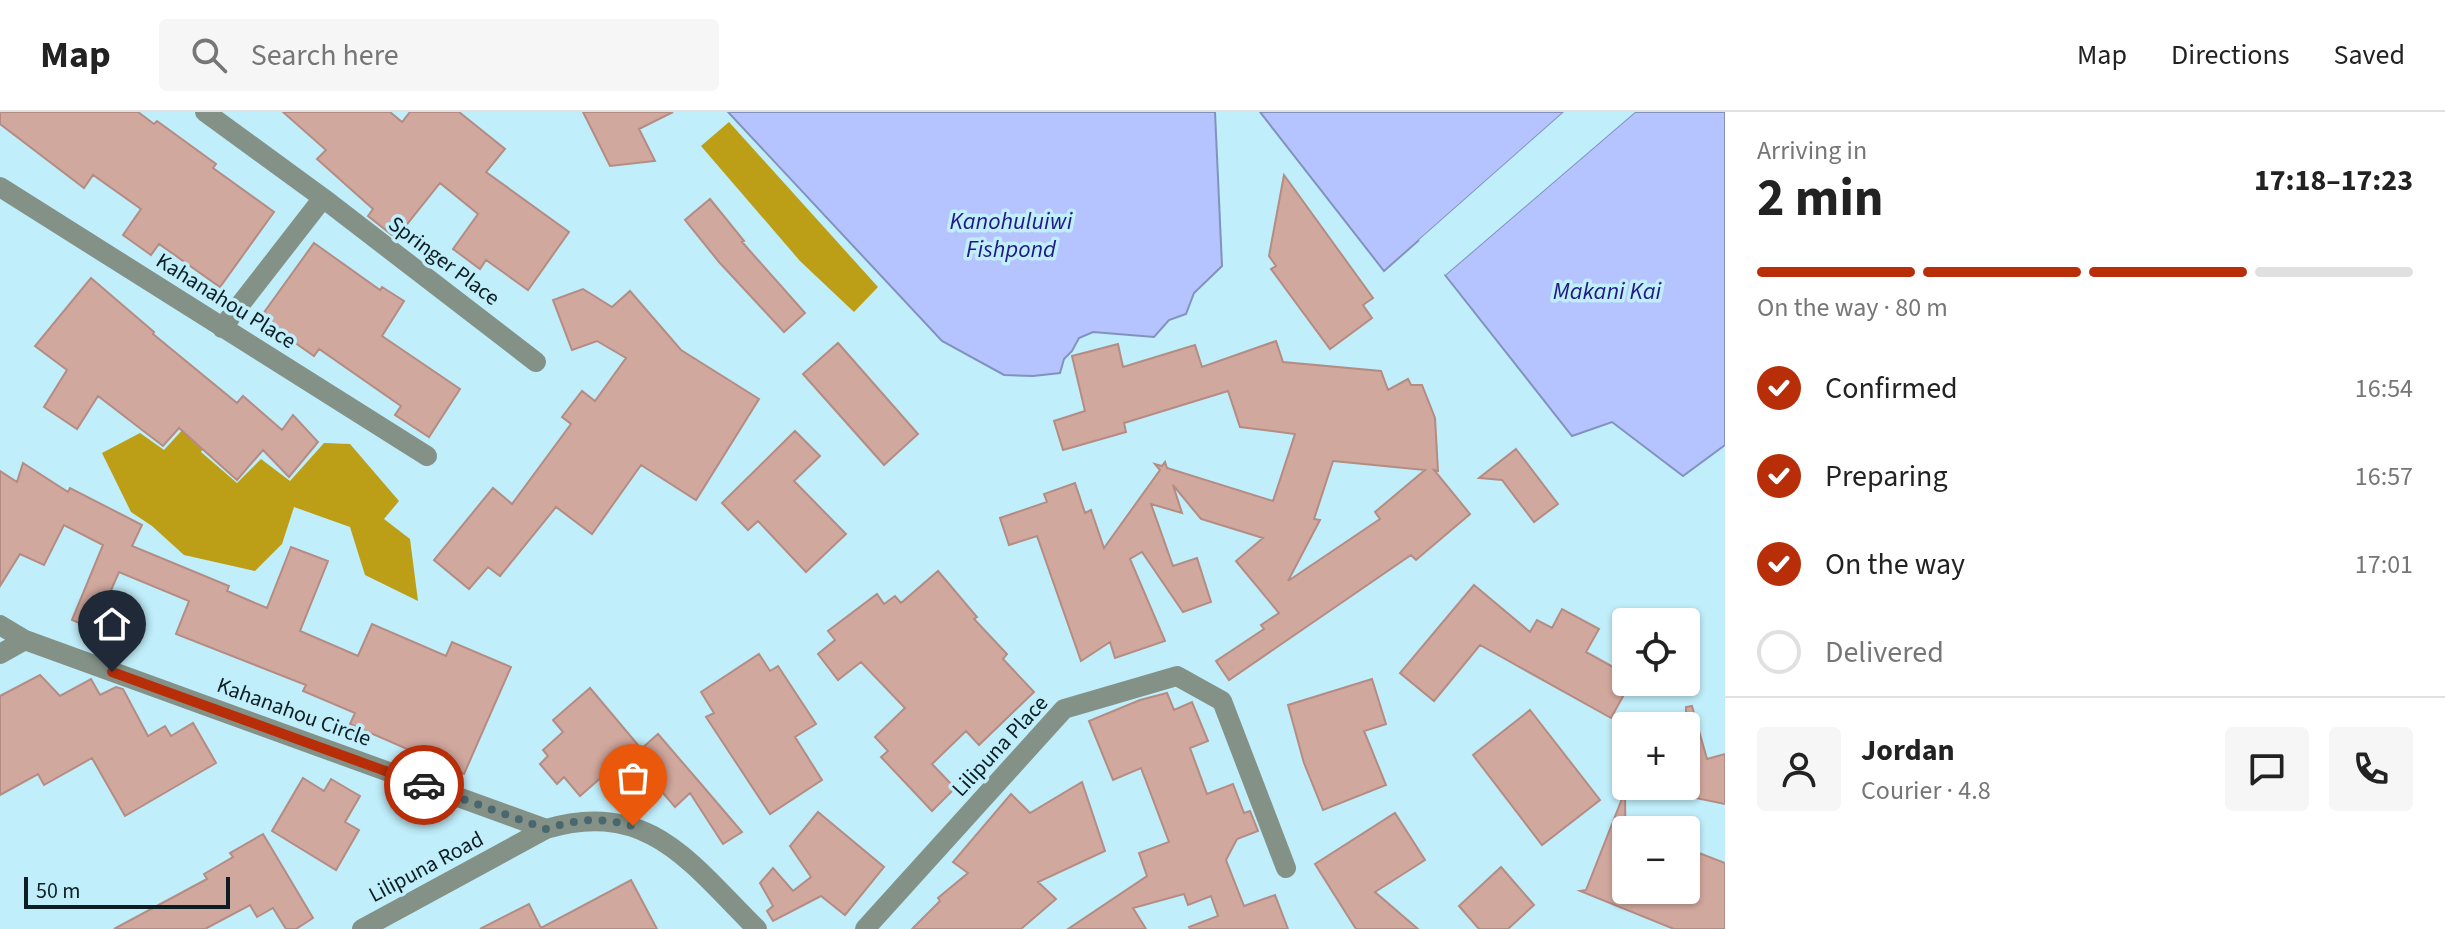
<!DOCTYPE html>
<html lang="en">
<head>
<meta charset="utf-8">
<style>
  body { margin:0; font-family:"Source Sans 3",sans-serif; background:#f6f6f6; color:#222; height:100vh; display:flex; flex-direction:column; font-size:30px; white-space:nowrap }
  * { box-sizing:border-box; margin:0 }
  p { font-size:26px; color:#767676 }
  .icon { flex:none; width:44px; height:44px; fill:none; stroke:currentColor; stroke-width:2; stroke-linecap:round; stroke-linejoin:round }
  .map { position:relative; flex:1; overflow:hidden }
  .side { display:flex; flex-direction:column; background:#fff; width:720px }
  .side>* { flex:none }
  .tools { position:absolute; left:1612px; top:496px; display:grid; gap:16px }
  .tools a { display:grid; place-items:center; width:88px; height:88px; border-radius:8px; background:#fff; box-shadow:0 2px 6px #0004; font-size:40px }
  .scale { position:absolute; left:24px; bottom:20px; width:206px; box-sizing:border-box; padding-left:8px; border:4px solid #0c1e22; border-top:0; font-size:22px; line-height:28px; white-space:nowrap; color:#0c1e22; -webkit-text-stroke:6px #c0eefa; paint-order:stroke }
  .pin { position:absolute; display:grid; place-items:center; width:68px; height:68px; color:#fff; margin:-82px -34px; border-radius:50% 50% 50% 0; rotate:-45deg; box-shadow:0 0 8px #0007 }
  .pin .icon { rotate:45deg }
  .courier { position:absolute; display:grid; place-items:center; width:80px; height:80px; margin:-40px; border:6px solid #b82e08; border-radius:50%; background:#fff; color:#222; box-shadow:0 2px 10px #0007 }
  .summary em { font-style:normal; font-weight:700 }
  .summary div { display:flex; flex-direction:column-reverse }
  .summary { display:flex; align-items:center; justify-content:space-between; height:136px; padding:0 32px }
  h1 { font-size:52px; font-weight:700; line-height:60px }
  .bar { display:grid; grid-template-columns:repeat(4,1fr); gap:12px 8px; align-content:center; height:96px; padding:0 32px }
  .bar i { height:10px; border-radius:6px; background:#e0e0e0 }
  .bar .active { background:#b82e08 }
  .bar p { grid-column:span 4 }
  .line { display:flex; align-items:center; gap:20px; padding:0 32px; border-top:2px solid #e0e0e0 }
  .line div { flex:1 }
  .round { display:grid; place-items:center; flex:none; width:84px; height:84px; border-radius:8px; background:#f6f6f6 }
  ol { padding:0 32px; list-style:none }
  li { display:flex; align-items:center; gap:24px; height:88px }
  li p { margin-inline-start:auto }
  li .icon { padding:8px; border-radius:50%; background:#b82e08; color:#fff; stroke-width:4 }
  li:last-child { color:#767676 }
  li i { width:44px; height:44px; border:4px solid #e0e0e0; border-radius:50% }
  header { display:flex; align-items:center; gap:48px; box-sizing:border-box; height:112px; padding:0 40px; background:#fff; border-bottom:2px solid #e0e0e0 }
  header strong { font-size:38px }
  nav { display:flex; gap:44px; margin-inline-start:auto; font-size:28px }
  .search { width:560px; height:72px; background:#f6f6f6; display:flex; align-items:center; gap:20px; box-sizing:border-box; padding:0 28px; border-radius:8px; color:#767676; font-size:30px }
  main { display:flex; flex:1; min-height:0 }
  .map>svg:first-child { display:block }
  .forest { fill:#bc9e17 }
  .water { fill:#b5c3fe; stroke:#8292bc; stroke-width:2 }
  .pier { fill:#c0eefa }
  .building { fill:#d1a89e; stroke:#b48c83; stroke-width:2; fill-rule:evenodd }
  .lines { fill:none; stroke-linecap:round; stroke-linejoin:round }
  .minor { stroke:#839187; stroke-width:20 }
  .tertiary { stroke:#839187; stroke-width:20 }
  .done { stroke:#4b676e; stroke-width:8; stroke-dasharray:0 14.4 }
  .route { stroke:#b82e08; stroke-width:10 }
  .labels { text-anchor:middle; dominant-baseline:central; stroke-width:7; stroke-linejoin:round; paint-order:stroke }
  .street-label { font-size:22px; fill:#0c1e22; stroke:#c0eefa }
  .water-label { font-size:24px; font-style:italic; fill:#211986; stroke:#c0eefa }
</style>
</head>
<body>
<header>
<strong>Map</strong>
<div class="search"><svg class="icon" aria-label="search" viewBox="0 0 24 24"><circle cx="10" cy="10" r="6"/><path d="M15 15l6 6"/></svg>Search here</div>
<nav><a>Map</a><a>Directions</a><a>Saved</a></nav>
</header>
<main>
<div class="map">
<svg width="1725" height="817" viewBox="0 0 1725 817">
  <rect width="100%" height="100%" fill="#c0eefa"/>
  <path class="forest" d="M729,10L878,175L854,200L800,149L701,34Z
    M216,281L227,300L201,340L237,371L261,347L290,369L324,331L350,332L399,389L384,407L410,427L418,489L365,463L350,415L294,395L282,432L255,459L184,443L152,414L131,400L102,341L140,321L164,338Z"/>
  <path class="water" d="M728,0H1215L1222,154L1194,181L1186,202L1169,208L1154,225L1093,220L1079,226L1072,239L1064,247L1060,261L1033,264L1004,263L942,229Z
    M1260,0H1564L1384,159Z
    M1635,0H1725V333L1683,364L1612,310L1572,324L1445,163Z"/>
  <path class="pier" d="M1564,0H1568L1421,131L1419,128Z
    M1628,0H1635L1445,163L1443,160Z"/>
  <path class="building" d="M0,0H138L154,12L157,9L216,52L213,56L274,100L220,175L159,132L151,143L123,123L141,97L93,63L84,76L0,12Z
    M283,0H390L402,10L410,0H459L505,37L486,60L569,120L528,178L486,148L480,157L453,137L478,102L440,71L396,126L368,104L373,97L317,47L326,38Z
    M583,0H673L639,17L655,49L610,54Z
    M1284,63L1373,186L1363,193L1372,206L1330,237L1271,157L1276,154L1269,144Z
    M710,87L744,129L742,130L805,201L784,220L719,150L685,108Z
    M314,131L380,178L382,175L404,189L382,224L460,277L429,325L395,303L401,294L319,237L314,244L260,206Z
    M91,166L154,220L153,222L237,291L243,284L282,318L293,303L318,330L289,365L263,338L237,368L179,316L163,334L98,284L77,317L44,295L67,258L35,234Z
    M583,177L612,195L630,179L681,238L759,287L696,388L641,353L592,422L556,395L500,464L488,455L469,477L434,448L493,376L512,392L571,312L562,305L582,279L595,289L626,246L597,229L572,238L553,188Z
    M1276,229L1283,250L1381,259L1388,278L1408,267L1411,273H1422L1435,306L1438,359L1434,358L1470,402L1416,448L1411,443L1229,568L1216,549L1264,517L1261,513L1279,501L1236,449L1263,426L1201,407L1173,373L1182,401L1151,392L1173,454L1197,446L1211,490L1183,500L1142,440L1130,447L1165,529L1115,546L1110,530L1081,549L1037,424L1009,433L1000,406L1047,390L1044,382L1075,371L1085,401L1091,398L1104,436L1160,358L1155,352L1162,354L1165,350L1167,356L1273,389L1295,322L1240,315L1228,279L1124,311L1126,320L1063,338L1054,309L1085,299L1072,244L1118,232L1123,255L1195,233L1202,255ZM1333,349L1425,358L1375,400L1380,407L1288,469L1320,408L1314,407Z
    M838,231L918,322L884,353L803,262Z
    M795,319L820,344L794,369L846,422L806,460L758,409L748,418L722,391Z
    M1516,337L1558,392L1534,410L1502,368L1479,366Z
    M23,351L68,380L70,376L142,413L132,434L229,474L227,479L267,496L291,435L328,449L300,519L358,544L372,512L446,544L452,530L511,555L464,662L350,612L355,601L303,579L306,573L176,522L189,489L119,460L94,517L72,508L103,433L64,413L44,453L20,442L0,474V359L17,370Z
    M938,459L977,505L974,507L1007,542L1003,547L1034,580L979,633L966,619L932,652L955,676L932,699L881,645L888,639L875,625L905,596L861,550L838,568L818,542L835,528L828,519L877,482L884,492L895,484L901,491Z
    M1474,473L1530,520L1537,508L1552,516L1562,497L1599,517L1586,540L1626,562V570H1631L1611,606L1480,533L1434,589L1400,561Z
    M759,542L770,559L778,554L816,612L795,625L822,668L770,702L706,605L714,601L701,580Z
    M40,563L60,584L91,567L100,583L116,575L123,577L148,624L165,614L171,624L193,611L216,651L125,704L92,646L44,673L38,662L0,683V584Z
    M1372,567L1386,612L1364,619L1386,673L1323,698L1304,651L1288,593Z
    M590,576L638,633L580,684L564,665L557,672L540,652L548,644L543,638L563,620L553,608Z
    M1167,581L1174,598L1192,590L1208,629L1190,636L1207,682L1233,672L1244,701L1250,699L1258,719L1237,727L1226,748L1244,794L1275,783L1288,817H1190L1189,815L1218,804L1211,784L1188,793L1184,782L1133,796L1146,817H1068L1147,764L1139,741L1169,730L1141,656L1113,668L1089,609L1140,588Z
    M1692,594L1707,647L1725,642V692L1686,684V595Z
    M1530,598L1600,688L1542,733L1473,643Z
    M658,622L701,672L742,720L723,732L690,681L675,695L632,645Z
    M303,666L324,679L331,667L360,684L345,710L359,718L336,758L272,719Z
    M1082,670L1105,739L1038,770L1056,787L1021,817H912L940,789L938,786L968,761L953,750L1011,682L1030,701Z
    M1625,679L1626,778H1686V736L1725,751V817H1674L1580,779L1586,778Z
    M818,700L884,755L845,803L821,784L773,809L767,799L773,794L760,771L773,756L793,779L811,765L790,734Z
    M1395,701L1425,748L1375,780L1418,817H1356L1315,752Z
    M263,722L313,806L296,817H286L273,796L257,805L250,793L205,817H114L207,767L204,762L233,745L230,741Z
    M1501,755L1534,793L1508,817H1479L1459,794Z
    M631,768L657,817H480L529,792L541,816Z"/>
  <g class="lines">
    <path class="minor" d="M205,0L323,86L536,250
      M0,75L427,344
      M222,216L323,86
      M0,513L25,528L546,717
      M0,542L25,528
      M865,817L1064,597L1177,564L1222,589L1286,756"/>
    <path class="tertiary" d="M362,817L546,717C649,686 692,753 757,817"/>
  </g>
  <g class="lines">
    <path class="done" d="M424,673L546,717L567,711L589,708L611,709L633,714"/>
    <path class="route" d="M112,560L424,673"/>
  </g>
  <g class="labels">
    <g class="street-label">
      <text transform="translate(444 149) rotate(37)">Springer Place</text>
      <text transform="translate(226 189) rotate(32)">Kahanahou Place</text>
      <text transform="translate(294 600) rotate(20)">Kahanahou Circle</text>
      <text transform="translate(1000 634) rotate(-47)">Lilipuna Place</text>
      <text transform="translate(426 755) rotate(-28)">Lilipuna Road</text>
    </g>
    <g class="water-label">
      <text x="1011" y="109">Kanohuluiwi<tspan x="1011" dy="28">Fishpond</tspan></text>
      <text x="1607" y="179">Makani Kai</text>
    </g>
  </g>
</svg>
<div class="tools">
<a><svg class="icon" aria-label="locate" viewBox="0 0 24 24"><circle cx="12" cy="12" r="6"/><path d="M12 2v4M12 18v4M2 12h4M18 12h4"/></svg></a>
<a>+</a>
<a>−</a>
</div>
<div class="scale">50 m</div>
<div class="pin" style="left:633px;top:714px;background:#ea580c"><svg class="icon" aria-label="bag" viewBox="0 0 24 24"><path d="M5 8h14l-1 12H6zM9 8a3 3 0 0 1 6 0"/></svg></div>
<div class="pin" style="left:112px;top:560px;background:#1f2937"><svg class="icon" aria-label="home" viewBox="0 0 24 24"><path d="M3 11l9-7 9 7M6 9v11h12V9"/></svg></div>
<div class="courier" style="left:424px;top:673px"><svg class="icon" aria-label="car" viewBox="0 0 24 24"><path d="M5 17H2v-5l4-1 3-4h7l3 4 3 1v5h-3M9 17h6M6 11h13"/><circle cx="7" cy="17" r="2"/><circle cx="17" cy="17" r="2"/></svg></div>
</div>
<section class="side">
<div class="summary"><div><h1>2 min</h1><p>Arriving in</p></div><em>17:18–17:23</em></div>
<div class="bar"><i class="active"></i><i class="active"></i><i class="active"></i><i></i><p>On the way · 80 m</p></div>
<ol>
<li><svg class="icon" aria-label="check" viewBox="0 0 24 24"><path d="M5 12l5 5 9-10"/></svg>Confirmed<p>16:54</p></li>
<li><svg class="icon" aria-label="check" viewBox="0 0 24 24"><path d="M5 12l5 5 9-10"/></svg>Preparing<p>16:57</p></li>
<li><svg class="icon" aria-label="check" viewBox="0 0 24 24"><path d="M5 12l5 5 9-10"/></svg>On the way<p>17:01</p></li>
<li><i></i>Delivered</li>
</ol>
<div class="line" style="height:144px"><a class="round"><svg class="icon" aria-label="person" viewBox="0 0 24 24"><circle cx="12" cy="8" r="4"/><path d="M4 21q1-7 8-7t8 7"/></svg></a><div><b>Jordan</b><p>Courier · 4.8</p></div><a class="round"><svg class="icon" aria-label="chat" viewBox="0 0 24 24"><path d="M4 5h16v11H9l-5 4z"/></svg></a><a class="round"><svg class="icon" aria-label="phone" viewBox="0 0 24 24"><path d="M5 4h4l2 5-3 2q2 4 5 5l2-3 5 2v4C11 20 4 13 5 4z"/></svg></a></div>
</section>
</main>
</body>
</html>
